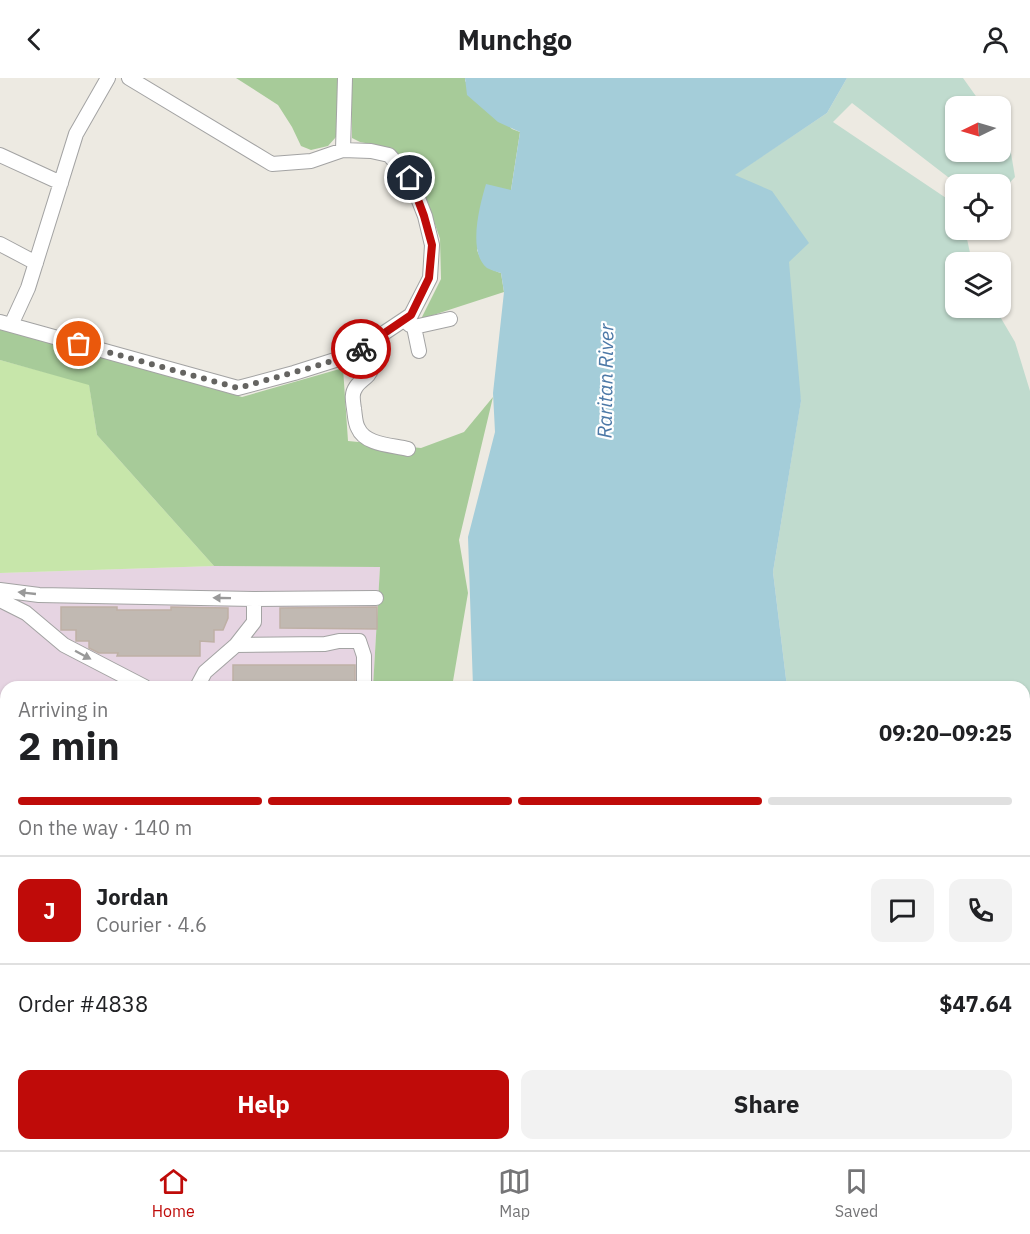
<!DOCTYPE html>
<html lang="en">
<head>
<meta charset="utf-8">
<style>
  body { margin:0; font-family:"IBM Plex Sans",sans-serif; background:#f2f2f2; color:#202124; height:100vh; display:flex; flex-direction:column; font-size:22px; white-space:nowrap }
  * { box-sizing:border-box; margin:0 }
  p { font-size:20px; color:#757577 }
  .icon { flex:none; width:33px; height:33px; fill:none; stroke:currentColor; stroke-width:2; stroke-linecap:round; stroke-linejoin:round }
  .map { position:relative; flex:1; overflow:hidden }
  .details { position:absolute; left:0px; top:603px; width:1030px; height:470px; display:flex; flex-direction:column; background:#fff; border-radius:18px 18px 0 0; box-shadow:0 2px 4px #0004 }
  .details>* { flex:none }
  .needle { width:39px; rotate:265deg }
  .fabs { position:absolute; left:945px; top:18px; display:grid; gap:12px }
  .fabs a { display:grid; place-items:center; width:66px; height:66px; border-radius:12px; background:#fff; box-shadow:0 2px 4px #0004; font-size:30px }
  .pin { position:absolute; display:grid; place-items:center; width:51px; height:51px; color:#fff; margin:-26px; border:3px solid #fff; border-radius:50%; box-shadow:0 2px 6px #0007 }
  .courier { position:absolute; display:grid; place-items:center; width:60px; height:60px; margin:-30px; border:4px solid #bf0b09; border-radius:50%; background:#fff; color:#222; box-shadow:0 2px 8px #0007 }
  .overview em { font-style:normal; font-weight:700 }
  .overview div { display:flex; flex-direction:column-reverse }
  .overview { display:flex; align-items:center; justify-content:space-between; height:102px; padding:0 18px }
  h1 { font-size:39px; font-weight:700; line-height:45px }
  .bar { display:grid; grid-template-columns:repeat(4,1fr); gap:9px 6px; align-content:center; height:72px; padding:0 18px }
  .bar i { height:8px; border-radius:4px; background:#e0e0e0 }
  .bar .active { background:#bf0b09 }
  .bar p { grid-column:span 4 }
  .line { display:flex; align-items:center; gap:15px; padding:0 18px; border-top:2px solid #e0e0e0 }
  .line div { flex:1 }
  .round { display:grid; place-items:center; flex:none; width:63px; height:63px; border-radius:12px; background:#f2f2f2 }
  .action { display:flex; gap:12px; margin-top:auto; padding:12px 18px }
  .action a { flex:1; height:69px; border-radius:12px; background:#bf0b09; color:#fff; font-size:24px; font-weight:700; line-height:69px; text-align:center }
  .action a+a { background:#f2f2f2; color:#202124 }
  header { display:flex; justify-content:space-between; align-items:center; height:78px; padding:0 18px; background:#fff; font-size:27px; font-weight:700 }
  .tab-bar { display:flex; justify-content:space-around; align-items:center; height:84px; border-top:2px solid #e0e0e0; background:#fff; font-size:16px; color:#757577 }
  .tab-bar a { display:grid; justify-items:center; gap:3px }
  .tab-bar .active { color:#bf0b09 }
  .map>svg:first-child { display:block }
  .industrial { fill:#e6d4e2 }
  .grass { fill:#c7e6aa }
  .forest { fill:#a7cb99 }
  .wetland { fill:#c0dbce }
  .water { fill:#a4cdd9 }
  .building { fill:#c1b9b2; stroke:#beb0a5; stroke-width:1.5 }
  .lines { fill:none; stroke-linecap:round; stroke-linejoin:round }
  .minor-casing { stroke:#a3a3a3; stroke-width:16 }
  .minor { stroke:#fff; stroke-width:14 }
  .oneway { fill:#999 }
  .done { stroke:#656461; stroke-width:6; stroke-dasharray:0 10.8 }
  .route { stroke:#bf0b09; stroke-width:8 }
  .labels { text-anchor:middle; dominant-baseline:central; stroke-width:4.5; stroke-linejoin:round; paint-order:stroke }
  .water-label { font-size:20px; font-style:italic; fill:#4d79a7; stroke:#fff }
</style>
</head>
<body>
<header><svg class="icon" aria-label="back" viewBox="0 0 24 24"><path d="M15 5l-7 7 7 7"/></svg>Munchgo<svg class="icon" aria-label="person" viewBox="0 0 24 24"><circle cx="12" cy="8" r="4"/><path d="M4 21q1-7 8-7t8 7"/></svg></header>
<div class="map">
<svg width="1030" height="1072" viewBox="0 0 1030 1072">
  <rect width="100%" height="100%" fill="#edeae2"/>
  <path class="industrial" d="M214,488L380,489L373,609H6V747L0,734V495Z"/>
  <path class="grass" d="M0,282L89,306L97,357L214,488L0,495Z"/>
  <path class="forest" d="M236,0H339L336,59L328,68L311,72L301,68L292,49L278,27Z
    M352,0H465V3L512,51L520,54L511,112L477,172C483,187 486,190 501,195L504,214L421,241L441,201L440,161L425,117L407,85L392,70L360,64L352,60Z
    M0,248L242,319L343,290L348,363L421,370L464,354L493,319L459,462L468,515L452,609H373L380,489L214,488L97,357L89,307L0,282Z
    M0,734L6,747V1066L318,1067L316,1072H0Z"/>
  <path class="wetland" d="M847,0H963L983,28H956V74H1000L1001,55L1010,69L1015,99L1001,114L1000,106H957L852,25L833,44L955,126L956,152H965L972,184H956V230H995L1015,264L1030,313V1072H636L638,1066H1024V609H787L773,494L801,322L734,97L827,35Z"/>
  <path class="water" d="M465,0H847L827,35L735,97L772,113L809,165L789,184L801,323L773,494L787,609H473L468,459L495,354L493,315L504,214L501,195C497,194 491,192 487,190C467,174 480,126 486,106L511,112L520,54L498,44L467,17Z
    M332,1066H638V1067L636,1072H329Z"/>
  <path class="building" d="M61,529H117V532H171V529L228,530V540L223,552H214V564L200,563V578H117L118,575H99L89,570V563H76V552H61Z
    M377,529V551L280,550V530Z
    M233,587H355V609H233Z"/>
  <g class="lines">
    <g class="minor-casing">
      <path id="minor" d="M343,72L345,0
        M0,77L61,105
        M0,166L36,185
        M404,242L410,247L414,249L450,241
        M0,244L238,310L294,295L351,277L411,237L430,200L432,167L425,138L410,100L389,77L371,73L343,72L311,83L272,86L129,0
        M11,247L28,210L76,56L108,0
        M414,249L419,273
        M363,269C366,276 371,284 371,291C370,299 360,302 356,309C351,316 353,323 354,331C355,337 355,345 358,350C365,367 392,367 408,371
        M0,512L39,517L254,521V544L236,567L205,594L197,609
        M254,521L376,520
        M0,522L26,535L64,567L145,609
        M236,567L325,566L339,563H359L364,578V609
        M0,706L6,710
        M132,1066L133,1072
        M234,1072V1066"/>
    </g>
    <use href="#minor" class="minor"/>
  </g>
  <defs><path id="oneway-solid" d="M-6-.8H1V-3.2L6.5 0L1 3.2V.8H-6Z" transform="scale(1.5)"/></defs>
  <g class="oneway">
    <use href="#oneway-solid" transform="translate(27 515) rotate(-174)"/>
    <use href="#oneway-solid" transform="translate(222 520) rotate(-179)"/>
    <use href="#oneway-solid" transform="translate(83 577) rotate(28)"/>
  </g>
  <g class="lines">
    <path class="done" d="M79,266L238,310L313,289L351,277L361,271"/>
    <path class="route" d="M361,271L411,237L429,200L432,167L424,138L410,100"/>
  </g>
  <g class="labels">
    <g class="water-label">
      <text transform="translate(605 303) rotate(-89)">Raritan River</text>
    </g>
  </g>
</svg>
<div class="fabs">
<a><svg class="needle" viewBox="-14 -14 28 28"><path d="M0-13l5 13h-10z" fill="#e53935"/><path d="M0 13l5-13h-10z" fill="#757577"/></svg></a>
<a><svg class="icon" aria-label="locate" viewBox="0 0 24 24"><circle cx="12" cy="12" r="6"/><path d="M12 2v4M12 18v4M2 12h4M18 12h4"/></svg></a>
<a><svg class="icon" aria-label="layers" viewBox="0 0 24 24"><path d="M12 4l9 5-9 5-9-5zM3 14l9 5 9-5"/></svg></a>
</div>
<div class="pin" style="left:79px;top:266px;background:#ea580c"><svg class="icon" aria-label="bag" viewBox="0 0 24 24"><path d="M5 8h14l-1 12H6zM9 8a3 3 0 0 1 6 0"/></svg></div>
<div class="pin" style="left:410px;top:100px;background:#1f2937"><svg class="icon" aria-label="home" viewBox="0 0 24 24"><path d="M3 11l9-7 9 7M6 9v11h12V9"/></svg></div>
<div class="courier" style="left:361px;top:271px"><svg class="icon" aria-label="bike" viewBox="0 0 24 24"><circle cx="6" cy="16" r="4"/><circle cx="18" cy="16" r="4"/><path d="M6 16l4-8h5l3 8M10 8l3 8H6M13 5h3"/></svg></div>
<section class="details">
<div class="overview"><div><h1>2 min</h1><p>Arriving in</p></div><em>09:20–09:25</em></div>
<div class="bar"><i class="active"></i><i class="active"></i><i class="active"></i><i></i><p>On the way · 140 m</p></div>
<div class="line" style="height:108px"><b class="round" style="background:#bf0b09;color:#fff">J</b><div><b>Jordan</b><p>Courier · 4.6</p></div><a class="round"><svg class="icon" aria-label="chat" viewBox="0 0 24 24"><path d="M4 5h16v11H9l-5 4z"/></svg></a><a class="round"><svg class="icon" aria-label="phone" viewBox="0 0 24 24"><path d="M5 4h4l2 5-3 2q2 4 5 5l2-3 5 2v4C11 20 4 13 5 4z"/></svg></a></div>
<div class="line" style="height:78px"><div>Order #4838</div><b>$47.64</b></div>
<div class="action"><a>Help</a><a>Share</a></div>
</section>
</div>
<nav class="tab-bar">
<a class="active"><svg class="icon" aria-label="home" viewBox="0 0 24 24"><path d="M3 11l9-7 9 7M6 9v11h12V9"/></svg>Home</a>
<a><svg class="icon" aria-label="map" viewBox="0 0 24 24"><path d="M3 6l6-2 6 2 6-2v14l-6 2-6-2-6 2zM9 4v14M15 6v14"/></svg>Map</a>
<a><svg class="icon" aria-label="saved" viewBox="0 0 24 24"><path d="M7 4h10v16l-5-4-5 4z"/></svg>Saved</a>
</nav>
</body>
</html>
